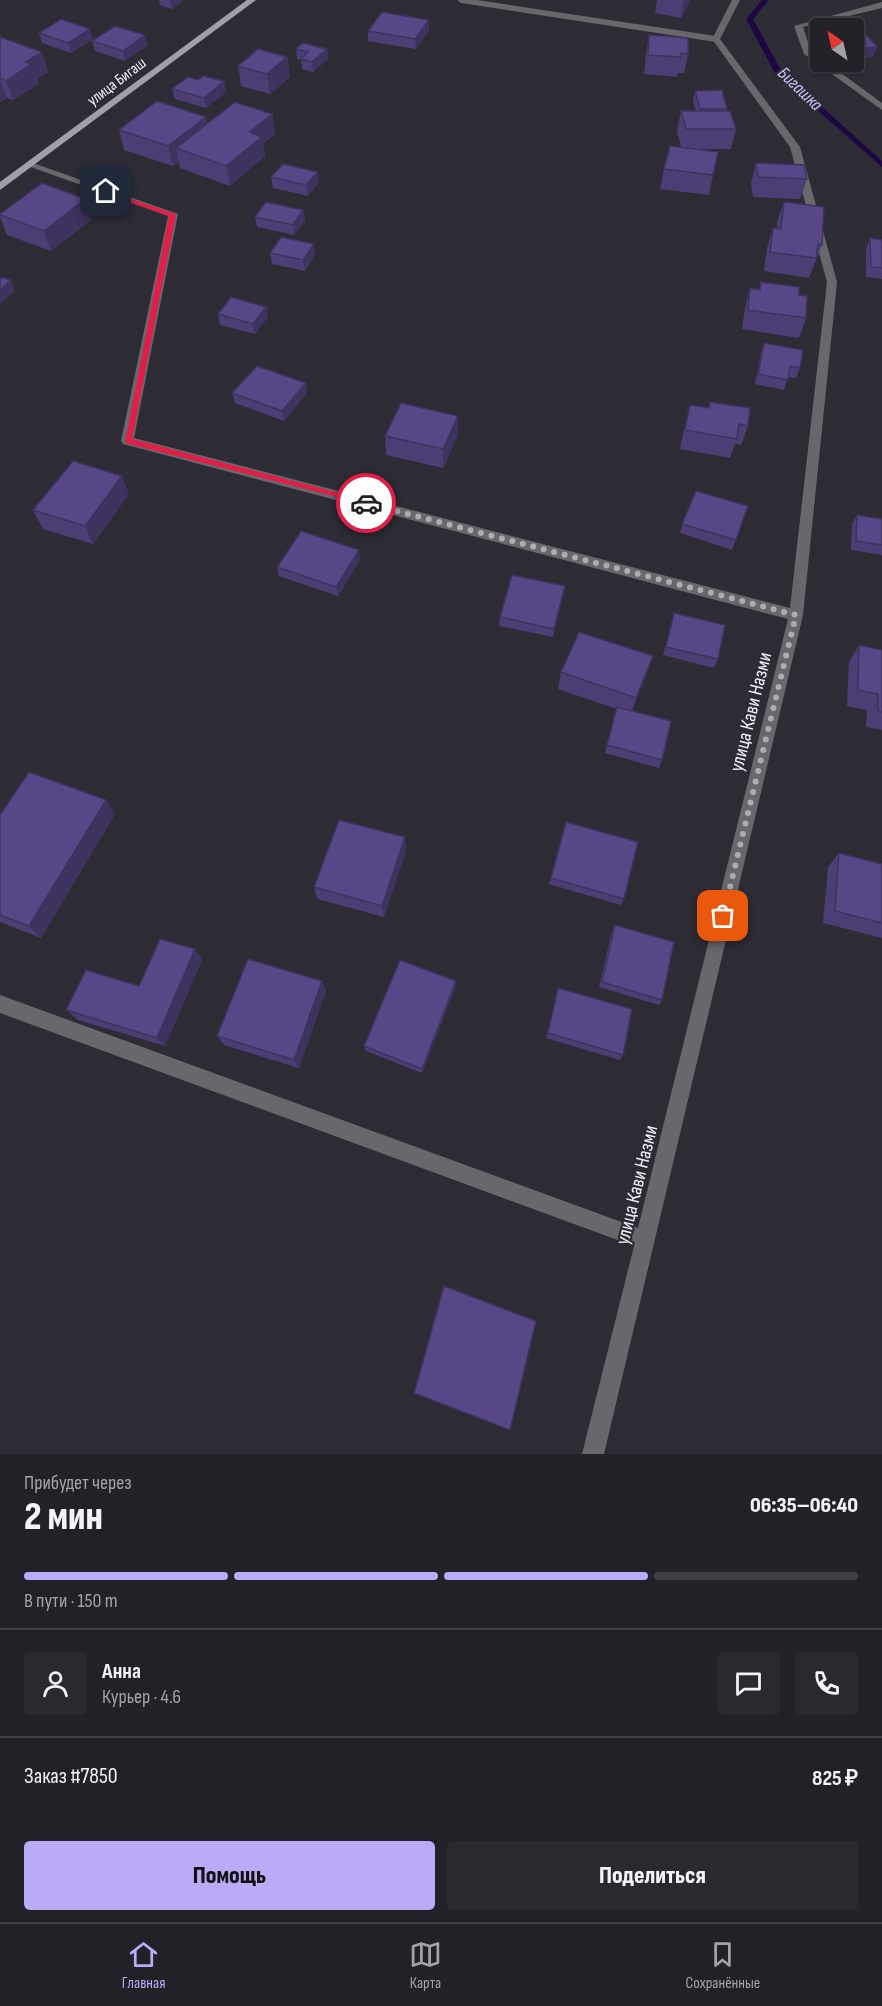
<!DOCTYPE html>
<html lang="ru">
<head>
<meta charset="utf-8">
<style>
  body { margin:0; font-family:"Sofia Sans Condensed",sans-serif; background:#2a2930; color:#f1f3f6; height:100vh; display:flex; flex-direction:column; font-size:22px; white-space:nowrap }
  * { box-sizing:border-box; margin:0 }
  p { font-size:20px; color:#a2a3a8 }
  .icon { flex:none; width:33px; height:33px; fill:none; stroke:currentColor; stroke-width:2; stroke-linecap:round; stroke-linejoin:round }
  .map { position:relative; height:1454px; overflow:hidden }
  .drawer { display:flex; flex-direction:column; background:#222128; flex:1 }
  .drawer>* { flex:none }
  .needle { width:39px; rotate:326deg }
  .tools { position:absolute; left:810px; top:18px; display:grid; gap:12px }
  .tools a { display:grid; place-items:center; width:54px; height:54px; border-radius:6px; background:#222128; box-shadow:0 2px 4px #0004,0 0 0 2px #3f3e45; font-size:30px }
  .pin { position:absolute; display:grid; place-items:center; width:51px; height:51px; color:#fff; margin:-26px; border-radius:12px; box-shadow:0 3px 9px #0006 }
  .courier { position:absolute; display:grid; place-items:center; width:60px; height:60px; margin:-30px; border:4px solid #e11d48; border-radius:50%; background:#fff; color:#222; box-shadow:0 2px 8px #0007 }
  .headline em { font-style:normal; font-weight:800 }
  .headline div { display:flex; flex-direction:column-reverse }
  .headline { display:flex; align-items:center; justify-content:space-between; height:102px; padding:0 24px }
  h1 { font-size:39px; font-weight:800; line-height:45px }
  .bar { display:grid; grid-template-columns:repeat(4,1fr); gap:9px 6px; align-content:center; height:72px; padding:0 24px }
  .bar i { height:8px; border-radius:4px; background:#3f3e45 }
  .bar .current { background:#bbaaf6 }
  .bar p { grid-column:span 4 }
  .line { display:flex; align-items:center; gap:15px; padding:0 24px; border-top:2px solid #3f3e45 }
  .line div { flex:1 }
  .round { display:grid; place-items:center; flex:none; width:63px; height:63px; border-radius:6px; background:#2a2930 }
  .cta { display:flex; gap:12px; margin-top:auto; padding:12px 24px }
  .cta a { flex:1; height:69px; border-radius:6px; background:#bbaaf6; color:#111; font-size:24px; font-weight:800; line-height:69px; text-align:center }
  .cta a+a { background:#2a2930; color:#f1f3f6 }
  .menu { display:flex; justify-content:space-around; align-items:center; height:84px; border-top:2px solid #3f3e45; background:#222128; font-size:16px; color:#a2a3a8 }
  .menu a { display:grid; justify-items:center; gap:3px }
  .menu .current { color:#bbaaf6 }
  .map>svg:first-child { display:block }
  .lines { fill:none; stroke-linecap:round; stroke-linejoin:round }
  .stream { fill:#1e0642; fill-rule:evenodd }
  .service { fill:#68676c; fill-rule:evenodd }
  .minor { fill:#68676c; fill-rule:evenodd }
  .primary { fill:#a1a0a9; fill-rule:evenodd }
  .wall { fill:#4c3d74 }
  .shaded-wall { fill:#3e325e }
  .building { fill:#584787; stroke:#3e325e; stroke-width:1.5 }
  .route { fill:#e11d48 }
  .done { stroke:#adacb3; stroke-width:6; stroke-dasharray:0 10.8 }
  .labels { text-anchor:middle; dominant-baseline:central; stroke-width:4.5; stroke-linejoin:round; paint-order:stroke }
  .far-street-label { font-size:16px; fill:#f2f1f7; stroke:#2d2c35 }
  .far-water-label { font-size:18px; font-style:italic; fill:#cec2fc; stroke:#2d2c35 }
  .street-label { font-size:20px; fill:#f2f1f7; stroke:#2d2c35 }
</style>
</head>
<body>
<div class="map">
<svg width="882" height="1454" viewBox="0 0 882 1454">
  <rect width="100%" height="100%" fill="#2d2c35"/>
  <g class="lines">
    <path class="stream" d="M762,0H769L753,19L781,70L882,161V167L775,73L746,19Z"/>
    <path class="service" d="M457,0H477L716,36L720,39L716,42L461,3Z"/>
    <path class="minor" d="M732,0H740L720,39L800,147L837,282L803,615L604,1454H582L634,1246L0,1013V995L638,1228L788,619L123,444L121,441L168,216L25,165L33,163L178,214L134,438L790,608L827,282L790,147L712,39Z
      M882,2V8L803,27L811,51L820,58V62H826L882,103V110L804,54L794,26Z"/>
    <path class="primary" d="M247,0H256L0,190V182Z"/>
  </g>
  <path class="wall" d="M159,0H184L172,9L160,5Z
    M657,0H690L681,18L655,13Z
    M429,20V30L416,49L368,41V31Z
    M39,33L93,39L71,53L42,43Z
    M145,35L148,45L125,61L95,51L92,41Z
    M649,35L688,54L684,73H678L677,77L644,74L646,55Z
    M0,37L42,52L48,72L37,79L39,84L13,100L7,98L0,102Z
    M296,49H327L328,59L313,72L302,69L301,60L297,59Z
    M287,57L290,77L270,94L241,86L238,66Z
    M198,80L224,81L226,92L206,108L175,99L172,89Z
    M695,91L727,109V111L736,129L731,149H694L713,175L709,195L660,189L664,169L681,147L677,131L681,111H696L693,101Z
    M272,114L275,134L263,144L265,156L230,186L180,168L179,162L173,166L124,150L119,130L206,117L207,124Z
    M756,163L807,179L800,199L753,197L751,183Z
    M271,177L319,182L308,196L273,188Z
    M85,199L92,219L51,251L7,235L0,217V214Z
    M784,202L822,245L809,278L764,271L767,248L773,228L777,229V222Z
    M303,210L305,220L294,235L257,227L255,217Z
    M870,238L882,240V279L866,277V249Z
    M270,253L315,254L305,271L272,264Z
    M761,282L799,295L806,318L799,338L742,329L745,308L750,288L759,290Z
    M266,307L268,317L255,334L220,325L218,314Z
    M764,343L800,368L796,378L788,377L784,390L755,384L761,353Z
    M306,383L307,393L284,421L235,403L232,393Z
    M690,405L748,426L741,445L735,444L730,458L680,449L685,424Z
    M458,416V435L443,468L386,455L385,436Z
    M129,494L93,544L43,529L33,510Z
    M748,506L732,550L680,533L682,524Z
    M857,515L882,519V555L851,550L852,524Z
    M360,560L338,596L279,576L277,567Z
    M563,595L553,637L499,626L500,617Z
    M674,613L718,659L714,668L663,655Z
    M859,645L882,650V730L866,727L867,710L847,706L849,662Z
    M561,672L647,673L632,711L662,760L659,768L605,753L617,709L558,689Z
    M106,800L115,814L41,938L0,922V815Z
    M566,822L624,899L621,905L549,884Z
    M405,837L406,851L384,917L317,899L314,887Z
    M839,853L882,864V938L823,923L828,867Z
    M615,925L662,1000L659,1005L599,987L612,931Z
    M195,949L202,960L165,1046L78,1020L66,1010L139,986Z
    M322,981L326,991L299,1068L224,1045L217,1036Z
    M456,981V986L422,1073L366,1051L364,1046Z
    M558,988L623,1055L620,1060L546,1038Z"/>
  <path class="shaded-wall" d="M170,0H184L172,9Z
    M684,0H690L681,18Z
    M429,20V30L416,49L415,39Z
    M90,29L93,39L71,53L68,43Z
    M145,35L148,45L125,61L123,51Z
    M877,47L873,57L854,59V49Z
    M327,49L328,59L313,72L312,62Z
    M42,52L48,72L37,79L39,84L13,100L6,81L26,62Z
    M287,57L290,77L270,94L267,74Z
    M0,79L7,98L0,102Z
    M224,81L226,92L206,108L204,98Z
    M272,114L275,134L263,144L265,156L230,186L226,166L250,132Z
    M206,117L210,137L176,148L179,162L173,166L168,146Z
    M318,172L319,182L308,196L306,185Z
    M85,199L92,219L51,251L44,231Z
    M303,210L305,220L294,235L293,225Z
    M314,244L315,254L305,271L303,260Z
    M11,280L15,291L0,304V290Z
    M266,307L268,317L255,334L253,324Z
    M306,383L307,393L284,421L282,411Z
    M458,416V435L443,468V449Z
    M122,476L129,494L93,544L85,526Z
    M359,550L360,560L338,596L336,587Z
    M565,586L563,595L553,637L554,629Z
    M653,656L647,673L631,714L636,698Z
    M106,800L115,814L41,938L29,926Z
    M405,837L406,851L384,917L382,906Z
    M195,949L202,960L165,1046L157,1038Z
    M322,981L326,991L299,1068L294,1060Z
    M456,981V986L422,1073V1069Z"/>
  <path class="building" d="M382,12L429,20L415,39L368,31Z
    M61,19L90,29L68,43L39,33Z
    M115,26L145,35L123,51L92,41Z
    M861,29L877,47L854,49V30Z
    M649,35L688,38V54L681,53V57L648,55Z
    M0,37L42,52L26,62L32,64L6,81L0,78Z
    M303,43L327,49L312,62L301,59L308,52L296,49Z
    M258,49L287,57L267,74L238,66Z
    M203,76L224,81L204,98L172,89L188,77L198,80Z
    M722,90L727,109H700L695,91Z
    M157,101L206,117L168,146L119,130Z
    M235,102L272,114L250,132L262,137L226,166L176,148Z
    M681,111H730L736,129H686Z
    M670,146L718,152L713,175L664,169Z
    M756,163L804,165L807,179L758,177Z
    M283,164L318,172L306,185L271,177Z
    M42,183L85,199L44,231L0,215V214Z
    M266,202L303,210L293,225L255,217Z
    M784,202L824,207L822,245L818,244L816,258L770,252L773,228L781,229Z
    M281,237L314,244L303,260L270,253Z
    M870,238L882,240V268L871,267Z
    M0,277L11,280L0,290Z
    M761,282L799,287V295L807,296L806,318L748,310L750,288L760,290Z
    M231,297L266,307L253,324L218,314Z
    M764,343L803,350L800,368L790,366L788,380L758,374Z
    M257,366L306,383L282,411L232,393Z
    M710,402L750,408L748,426L739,424L737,439L685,430L690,405L709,408Z
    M401,403L458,416L443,449L385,436Z
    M73,461L122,476L85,526L33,510Z
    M696,491L748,506L736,540L682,524Z
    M857,515L882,519V545L856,541Z
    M301,531L359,550L336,587L277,567Z
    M512,575L565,586L554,629L500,617Z
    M674,613L725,625L718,659L666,647Z
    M579,632L653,656L636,698L561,672Z
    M859,645L882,650V712L878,711V694L858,690Z
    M617,707L671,721L662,760L607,745Z
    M29,772L106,800L29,926L0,915V815Z
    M339,820L405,837L382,906L314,887Z
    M566,822L638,842L624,899L551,878Z
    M839,853L882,864V923L835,911Z
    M615,925L674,942L662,1000L602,982Z
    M160,939L195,949L157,1038L66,1010L86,970L139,986Z
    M248,959L322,981L294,1060L217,1036Z
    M400,960L456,981L422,1069L364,1046Z
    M558,988L632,1009L623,1055L548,1033Z
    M444,1286L536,1321L510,1430L414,1393Z"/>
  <path class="route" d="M103,190L176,214L132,439L366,500L369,501V505L125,443L169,216L103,193Z"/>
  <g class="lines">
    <path class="done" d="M366,503L796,615L723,916"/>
  </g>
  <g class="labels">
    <g class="far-street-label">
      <text transform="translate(117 82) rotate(-37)">улица Бигаш</text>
    </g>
    <g class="far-water-label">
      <text transform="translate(800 89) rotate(44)">Бигашка</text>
    </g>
    <g class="street-label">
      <text transform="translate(751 712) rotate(-76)">улица Кави Назми</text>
      <text transform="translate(637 1185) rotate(-76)">улица Кави Назми</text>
    </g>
  </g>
</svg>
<div class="tools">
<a><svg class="needle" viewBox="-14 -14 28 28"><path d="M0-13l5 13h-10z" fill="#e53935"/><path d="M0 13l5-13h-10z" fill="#a2a3a8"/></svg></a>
</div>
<div class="pin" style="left:723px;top:916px;background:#ea580c"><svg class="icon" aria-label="bag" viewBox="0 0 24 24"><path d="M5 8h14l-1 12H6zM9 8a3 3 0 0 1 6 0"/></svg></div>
<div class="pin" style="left:106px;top:191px;background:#1f2937"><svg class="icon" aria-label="home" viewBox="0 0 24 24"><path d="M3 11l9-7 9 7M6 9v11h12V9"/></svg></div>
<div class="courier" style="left:366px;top:503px"><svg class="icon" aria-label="car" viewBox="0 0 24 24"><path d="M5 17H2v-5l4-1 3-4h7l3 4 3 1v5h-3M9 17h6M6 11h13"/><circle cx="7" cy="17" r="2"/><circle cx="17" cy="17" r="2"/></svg></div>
</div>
<section class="drawer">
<div class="headline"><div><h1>2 мин</h1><p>Прибудет через</p></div><em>06:35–06:40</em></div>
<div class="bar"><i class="current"></i><i class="current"></i><i class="current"></i><i></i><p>В пути · 150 m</p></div>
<div class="line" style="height:108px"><a class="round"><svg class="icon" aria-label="person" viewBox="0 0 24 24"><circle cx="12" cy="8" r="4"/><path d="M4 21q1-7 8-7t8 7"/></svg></a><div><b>Анна</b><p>Курьер · 4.6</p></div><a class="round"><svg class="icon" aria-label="chat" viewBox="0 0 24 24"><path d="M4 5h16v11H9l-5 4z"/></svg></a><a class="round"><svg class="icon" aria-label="phone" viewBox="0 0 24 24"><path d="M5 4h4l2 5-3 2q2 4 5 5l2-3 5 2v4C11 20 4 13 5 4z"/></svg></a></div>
<div class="line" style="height:78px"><div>Заказ #7850</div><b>825 ₽</b></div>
<div class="cta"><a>Помощь</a><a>Поделиться</a></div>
</section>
<nav class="menu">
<a class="current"><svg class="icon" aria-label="home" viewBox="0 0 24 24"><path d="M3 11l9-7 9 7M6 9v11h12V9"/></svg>Главная</a>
<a><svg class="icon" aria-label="map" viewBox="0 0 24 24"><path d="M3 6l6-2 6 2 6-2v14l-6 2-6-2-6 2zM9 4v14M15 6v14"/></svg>Карта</a>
<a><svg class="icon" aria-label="saved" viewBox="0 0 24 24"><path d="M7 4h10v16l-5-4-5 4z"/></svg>Сохранённые</a>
</nav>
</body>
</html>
